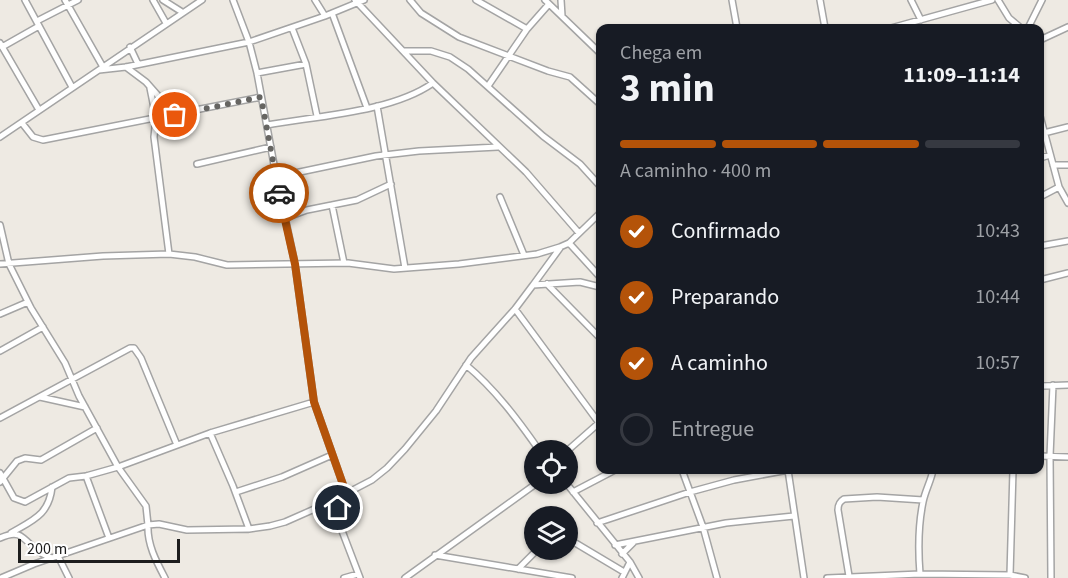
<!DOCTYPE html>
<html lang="pt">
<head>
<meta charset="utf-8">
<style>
  body { margin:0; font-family:"Source Sans 3",sans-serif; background:#20242c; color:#f1f3f6; height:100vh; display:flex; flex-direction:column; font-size:22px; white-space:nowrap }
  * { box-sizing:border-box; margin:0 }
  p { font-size:20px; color:#9ea1a6 }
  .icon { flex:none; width:33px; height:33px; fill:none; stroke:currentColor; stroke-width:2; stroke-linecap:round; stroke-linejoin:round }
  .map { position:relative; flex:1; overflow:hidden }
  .side { position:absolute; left:596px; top:24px; width:448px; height:450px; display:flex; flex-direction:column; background:#171b24; border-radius:12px; box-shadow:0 2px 4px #0004 }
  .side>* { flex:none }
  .fabs { position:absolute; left:524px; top:440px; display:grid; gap:12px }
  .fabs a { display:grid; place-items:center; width:54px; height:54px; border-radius:50%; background:#171b24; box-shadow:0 2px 4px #0004; font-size:30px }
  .scale { position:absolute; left:18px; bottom:15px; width:162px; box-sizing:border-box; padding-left:6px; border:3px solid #1d1d1d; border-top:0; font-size:16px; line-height:21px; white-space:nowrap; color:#1d1d1d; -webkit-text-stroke:4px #fff; paint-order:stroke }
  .pin { position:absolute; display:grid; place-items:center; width:51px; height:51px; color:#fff; margin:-26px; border:3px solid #fff; border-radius:50%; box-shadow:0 2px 6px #0007 }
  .courier { position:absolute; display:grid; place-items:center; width:60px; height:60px; margin:-30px; border:4px solid #b45309; border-radius:50%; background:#fff; color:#222; box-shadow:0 2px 8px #0007 }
  .head em { font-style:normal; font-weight:700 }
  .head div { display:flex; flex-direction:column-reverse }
  .head { display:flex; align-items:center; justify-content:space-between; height:102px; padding:0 24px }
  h1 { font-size:39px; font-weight:700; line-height:45px }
  .bar { display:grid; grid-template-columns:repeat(4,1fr); gap:9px 6px; align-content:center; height:72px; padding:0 24px }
  .bar i { height:8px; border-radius:4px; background:#363941 }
  .bar .active { background:#b45309 }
  .bar p { grid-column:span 4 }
  ol { padding:0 24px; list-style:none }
  li { display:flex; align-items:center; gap:18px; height:66px }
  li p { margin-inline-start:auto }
  li .icon { padding:6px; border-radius:50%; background:#b45309; color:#fff; stroke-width:4 }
  li:last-child { color:#9ea1a6 }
  li i { width:33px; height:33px; border:3px solid #363941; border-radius:50% }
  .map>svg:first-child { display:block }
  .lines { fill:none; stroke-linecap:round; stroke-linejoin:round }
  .minor-casing { stroke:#a4a4a4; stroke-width:8 }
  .minor { stroke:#fff; stroke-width:5 }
  .done { stroke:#666562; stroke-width:6; stroke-dasharray:0 10.8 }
  .route { stroke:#b45309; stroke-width:8 }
</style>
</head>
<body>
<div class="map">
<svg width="1068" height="578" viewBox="0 0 1068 578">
  <rect width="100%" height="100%" fill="#eeeae3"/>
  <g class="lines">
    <g class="minor-casing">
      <path id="minor" d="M25,0L72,87
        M65,0L103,67
        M153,0L166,23
        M163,0L182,12
        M233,0L249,42L257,73L275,170L295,264L314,402L346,493L338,508L339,523L360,578
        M315,0L325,16L364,0
        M355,0L433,83L526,172L579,233
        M410,0L421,13L459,37L548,71L570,77L600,104
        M476,0L527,29
        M545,0L600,53
        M561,0L562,16
        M732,0L737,28
        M820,0L825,28
        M911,0L921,20
        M998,0L1009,18L1021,28
        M332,13L367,108
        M37,21L78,0
        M292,28L306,64L317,116
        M891,28L992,0
        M1028,28L1042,0
        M1040,40L1068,27
        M0,43L39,110
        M2,47L39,26
        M130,47L138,64
        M403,51H431L450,57L468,69L543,136L580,164L600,186
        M126,67L146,82L175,115
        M99,70L126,67L249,42L325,16
        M257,73L306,64
        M488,86L527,29L549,4
        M150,88L156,118L154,137L169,254
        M377,106L405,268
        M1040,116L1059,187L1068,203
        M22,123L33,137L43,140L261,97
        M267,125C317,116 392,112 433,83
        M1044,133L1068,127
        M0,137L202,0
        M1040,158L1050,155
        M197,164L271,147
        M1053,165H1068
        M276,177L376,156L419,151L498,147
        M500,197L524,255
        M1040,197L1059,187
        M332,205L344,263
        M285,218L307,210L357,200L391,184
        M0,225L9,264L31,308L65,363L79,396L118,467L86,476L69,478L25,502L14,498L0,473
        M569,243L600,277
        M1040,246L1068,241
        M0,264L103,256L169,254L195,257L227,265L348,263L394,269L459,264L537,254L560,247L569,243L600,213
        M1040,280L1068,273
        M547,284L600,338
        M533,285L560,248
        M515,309L599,423
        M0,314L28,302
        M0,351L43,327
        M466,365C495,389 518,420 539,450
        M1040,386L1068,385
        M40,397L85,407
        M314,402L210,433L118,467L146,506L148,525L159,524L187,530L249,529L270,526L285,522L328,503L372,480L387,468L405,449L436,411L471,358L515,309L533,285L580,282L600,287
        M0,418L130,348H134L141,358L177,445
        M210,433L233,486L249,529
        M567,451L600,422
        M1040,456L1068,457
        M682,470L703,527L717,578
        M788,470L804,578
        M86,476L109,538
        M0,482L17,461L25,458L41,460L97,428
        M566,483L630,562L639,578
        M236,492L282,477L332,455
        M573,492L615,470
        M597,523L690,492L734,480L788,470
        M11,533C33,520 49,515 52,487
        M0,538C18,530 21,535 34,548C39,553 45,555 51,558
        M567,538L624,572
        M615,545L726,523L794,516
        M622,554L634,542
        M435,555L572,578
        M58,556L69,578
        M518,569L538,549
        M920,574C918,549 918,526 923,502C925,491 931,481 933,470
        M1010,575L1013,470
        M849,576L838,510C838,505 839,502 844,499L877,497L923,500
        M1,578L34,564L148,525C147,544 156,561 165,578
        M344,578L358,574
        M405,578L537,483
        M622,578L630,562
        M827,578L920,574L1010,575L1025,578
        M1051,578L1050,456L1053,385"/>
    </g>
    <use href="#minor" class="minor"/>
  </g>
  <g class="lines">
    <path class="done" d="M175,115L261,97L279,193"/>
    <path class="route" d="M279,193L295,264L314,402L346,493L338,508"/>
  </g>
</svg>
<div class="fabs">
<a><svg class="icon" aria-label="locate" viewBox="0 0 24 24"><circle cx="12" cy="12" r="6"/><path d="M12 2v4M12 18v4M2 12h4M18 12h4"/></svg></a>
<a><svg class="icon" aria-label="layers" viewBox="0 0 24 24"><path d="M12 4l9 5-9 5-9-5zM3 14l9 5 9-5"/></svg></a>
</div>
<div class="scale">200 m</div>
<div class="pin" style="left:175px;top:115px;background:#ea580c"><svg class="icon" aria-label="bag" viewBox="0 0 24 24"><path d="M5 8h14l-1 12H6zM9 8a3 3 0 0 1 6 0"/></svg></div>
<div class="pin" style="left:338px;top:508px;background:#1f2937"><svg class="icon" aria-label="home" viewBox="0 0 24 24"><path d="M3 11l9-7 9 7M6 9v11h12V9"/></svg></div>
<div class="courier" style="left:279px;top:193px"><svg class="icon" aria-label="car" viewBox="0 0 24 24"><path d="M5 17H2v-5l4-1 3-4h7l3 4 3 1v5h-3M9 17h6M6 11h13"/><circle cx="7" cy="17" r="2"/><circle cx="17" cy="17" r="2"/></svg></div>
<section class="side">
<div class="head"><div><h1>3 min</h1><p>Chega em</p></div><em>11:09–11:14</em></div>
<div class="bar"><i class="active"></i><i class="active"></i><i class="active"></i><i></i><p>A caminho · 400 m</p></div>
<ol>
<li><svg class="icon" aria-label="check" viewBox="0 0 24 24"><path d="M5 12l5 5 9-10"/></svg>Confirmado<p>10:43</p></li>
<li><svg class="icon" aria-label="check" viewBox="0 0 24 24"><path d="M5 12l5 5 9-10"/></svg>Preparando<p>10:44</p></li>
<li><svg class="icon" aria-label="check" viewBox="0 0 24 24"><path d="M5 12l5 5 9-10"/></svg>A caminho<p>10:57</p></li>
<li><i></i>Entregue</li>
</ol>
</section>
</div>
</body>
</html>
